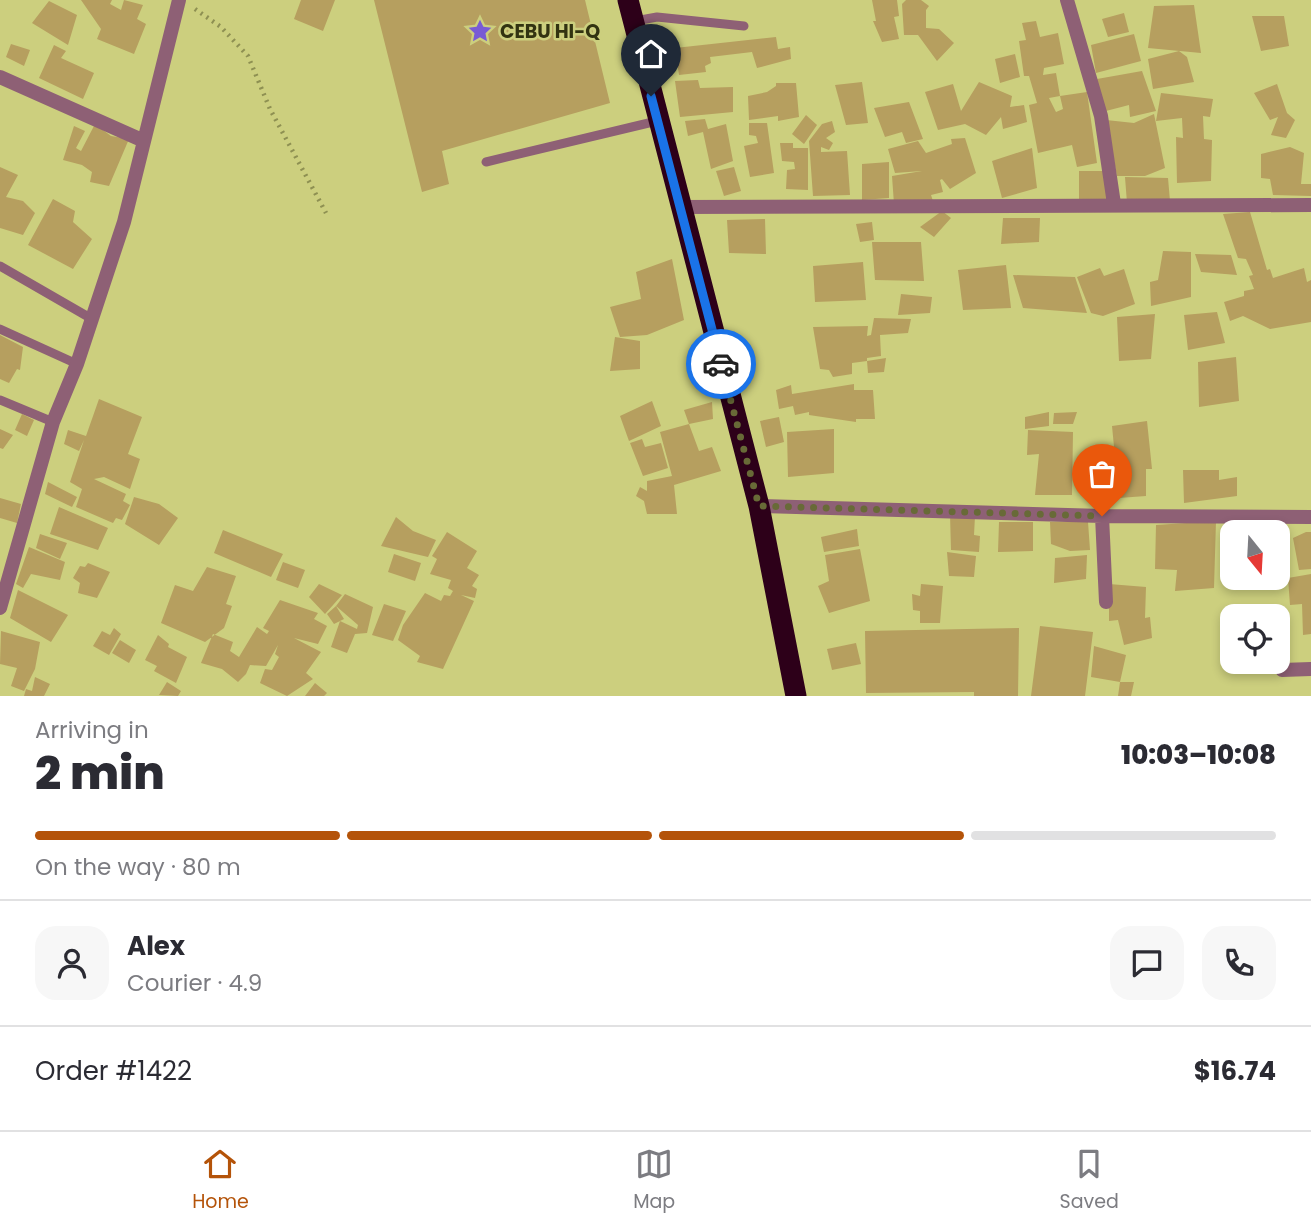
<!DOCTYPE html>
<html lang="en">
<head>
<meta charset="utf-8">
<style>
  body { margin:0; font-family:Poppins,sans-serif; background:#f7f7f7; color:#2b2b33; height:100vh; display:flex; flex-direction:column; font-size:26px; white-space:nowrap }
  * { box-sizing:border-box; margin:0 }
  p { font-size:23px; color:#7c7c81 }
  .icon { flex:none; width:38px; height:38px; fill:none; stroke:currentColor; stroke-width:2; stroke-linecap:round; stroke-linejoin:round }
  .map { position:relative; height:696px; overflow:hidden }
  .panel { display:flex; flex-direction:column; background:#fff; flex:1 }
  .panel>* { flex:none }
  .needle { width:46px; rotate:162deg }
  .buttons { position:absolute; left:1220px; top:520px; display:grid; gap:14px }
  .buttons a { display:grid; place-items:center; width:70px; height:70px; border-radius:14px; background:#fff; box-shadow:0 4px 10px #0003; font-size:35px }
  .pin { position:absolute; display:grid; place-items:center; width:60px; height:60px; color:#fff; margin:-72px -30px; border-radius:50% 50% 50% 0; rotate:-45deg; box-shadow:0 0 7px #0007 }
  .pin .icon { rotate:45deg }
  .courier { position:absolute; display:grid; place-items:center; width:70px; height:70px; margin:-35px; border:5px solid #1a73e8; border-radius:50%; background:#fff; color:#222; box-shadow:0 2px 9px #0007 }
  .headline em { font-style:normal; font-weight:800 }
  .headline div { display:flex; flex-direction:column-reverse }
  .headline { display:flex; align-items:center; justify-content:space-between; height:119px; padding:0 35px }
  h1 { font-size:46px; font-weight:800; line-height:52px }
  .bar { display:grid; grid-template-columns:repeat(4,1fr); gap:10px 7px; align-content:center; height:84px; padding:0 35px }
  .bar i { height:9px; border-radius:5px; background:#e1e1e2 }
  .bar .on { background:#b45309 }
  .bar p { grid-column:span 4 }
  .line { display:flex; align-items:center; gap:18px; padding:0 35px; border-top:2px solid #e1e1e2 }
  .line div { flex:1 }
  .round { display:grid; place-items:center; flex:none; width:74px; height:74px; border-radius:21px; background:#f7f7f7 }
  .tab-bar { display:flex; justify-content:space-around; align-items:center; height:98px; border-top:2px solid #e1e1e2; background:#fff; font-size:19px; color:#7c7c81 }
  .tab-bar a { display:grid; justify-items:center; gap:4px }
  .tab-bar .on { color:#b45309 }
  .map>svg:first-child { display:block }
  .building { fill:#b69f5f; fill-rule:evenodd }
  .lines { fill:none; stroke-linecap:round; stroke-linejoin:round }
  .path { stroke:#8e9052; stroke-width:4.5; stroke-dasharray:2 5; stroke-linecap:butt }
  .lane { stroke:#8e6075; stroke-width:9 }
  .street { stroke:#8e6075; stroke-width:14 }
  .highway { stroke:#2d0019; stroke-width:21 }
  .done { stroke:#686a37; stroke-width:7; stroke-dasharray:0 12.6 }
  .route { stroke:#1a73e8; stroke-width:9 }
  .labels { text-anchor:middle; dominant-baseline:central; stroke-width:5; stroke-linejoin:round; paint-order:stroke }
  .poi-label { font-size:19px; font-weight:bold; fill:#323311; stroke:#cccf7e; text-anchor:start }
</style>
</head>
<body>
<div class="map">
<svg width="1311" height="696" viewBox="0 0 1311 696">
  <rect width="100%" height="100%" fill="#cccf7e"/>
  <path class="building" d="M81,0H112L110,4L121,10L124,0L143,5L137,19L146,24L134,54L97,39L101,29Z
    M301,0H335L323,31L294,19Z
    M374,0H585L610,103L442,151L449,184L422,192Z
    M872,0H897L899,16L894,17L899,39L882,42L873,21H876Z
    M906,0H921L929,6L926,10V28L939,29L954,43L937,61L918,35H904L902,4Z
    M49,1L77,15L68,45L32,23Z
    M1194,5L1201,53L1148,48L1154,6Z
    M1124,13L1129,32L1108,37L1102,19Z
    M1252,16H1284L1289,46L1261,51Z
    M1036,21L1040,37L1058,33L1064,64L1044,68L1043,75L1056,73L1060,96L1087,92L1097,163L1077,167L1072,145L1038,153L1029,105L1037,103L1029,76H1024L1019,41L1026,40L1022,23ZM1060,96L1063,109L1056,112L1049,98Z
    M1134,34L1141,61L1096,73L1091,45Z
    M776,37L778,49L790,47L791,59L757,68L752,52L710,57L711,63L705,66L706,72L679,75L675,48Z
    M11,44L30,50L24,66L6,57Z
    M54,45L66,51L61,58L94,73L83,99L39,78Z
    M1179,51L1187,57L1194,82L1153,89L1148,59Z
    M1015,54L1020,77L1000,83L995,59Z
    M1142,71L1156,111L1130,117L1129,105L1102,112L1097,79Z
    M698,80L700,88L733,87V112L680,117L675,81Z
    M862,82L868,123L846,125L835,85Z
    M979,82L1012,96L1010,107L1024,105L1027,122L1003,129L1001,117L986,135L965,124L938,130L925,92L953,84L961,111Z
    M776,83H796L799,117L778,121V116L749,120L748,96L767,92L776,86Z
    M1277,84L1287,113L1295,120L1286,138L1271,135L1278,117L1270,120L1254,93Z
    M1161,93L1213,99L1210,117L1203,116L1204,139L1212,140L1211,181L1177,183L1176,137L1183,138L1182,118L1156,121Z
    M909,102L923,139L906,143L902,132L885,137L874,108Z
    M1154,114L1165,168L1145,176H1117L1106,120L1134,123Z
    M806,115L817,125L804,144L792,134Z
    M705,119L708,129L726,124L733,161L711,169L703,132L688,136L685,121Z
    M832,121L835,132L826,138L833,143L829,150L821,147V152L847,151L850,195L813,196L809,141L822,124Z
    M749,123H767L774,173L750,177L744,146L758,143L756,136L749,135Z
    M95,124L111,136L129,139L109,186L90,182L92,172L82,165L63,160L74,126L85,131L76,148L81,151Z
    M965,138L976,173L950,189L942,179L940,180L943,192L931,195L933,201L894,204L892,176L922,171L895,173L888,149L918,141L926,153L952,144L951,139Z
    M780,143H793V148H808V190L786,189L787,170L795,169L794,162L782,161Z
    M1290,147L1304,153L1301,184H1311V196L1273,195L1270,179L1261,178V154Z
    M1032,148L1037,188L1002,198L992,161Z
    M889,162V198L862,200V164Z
    M0,167L18,175L6,197L23,201L35,213L23,235L0,228Z
    M734,167L741,191L724,196L716,171Z
    M1079,171H1107V202L1079,201Z
    M1125,177L1168,178L1170,201L1127,203Z
    M53,199L75,211L73,222L92,239L73,269L28,245Z
    M942,211L951,218L934,237L920,227Z
    M1250,212L1267,270L1270,269L1273,278L1304,268L1307,282L1311,280V322L1270,329L1243,316L1230,321L1224,302L1244,296V291L1254,289L1249,276L1253,275L1246,259L1238,258L1223,214Z
    M1003,218H1040L1039,242L1001,244Z
    M765,219L766,254L729,253L727,220Z
    M872,222L874,240L860,242L856,224Z
    M872,242H921L924,281L875,280Z
    M1163,251L1191,252V297L1151,306L1150,282L1158,280Z
    M1195,254L1231,255L1237,275L1201,272Z
    M672,259L684,320L647,335L620,337L610,307L641,299L636,272Z
    M863,262L866,300L815,302L813,266Z
    M1006,265L1011,308L963,310L958,270Z
    M1100,268L1104,276L1124,269L1135,304L1103,316L1091,313L1077,277Z
    M1013,275L1075,277L1087,313L1023,308Z
    M901,294L932,297L930,313L898,315Z
    M1217,312L1225,343L1188,350L1184,315Z
    M1155,314L1151,359L1119,361L1117,317Z
    M874,318L911,319L908,333L880,335L881,356L867,358V361L886,358L884,372L868,373L867,361L852,363V374L833,377L829,370L820,369L813,327L868,326L867,336L871,335Z
    M0,335L23,347L20,370L17,369L9,383L0,379Z
    M615,337L640,341V369L610,371Z
    M1236,357L1239,401L1199,407L1198,362Z
    M854,384V390H873L875,419H856V422L809,415V412L795,415L793,406L779,409L776,390L791,385L792,394Z
    M99,399L142,417L128,454L140,459L130,489L104,477L94,479L126,494L123,501L130,505L122,520L116,518L113,523L76,507L82,489L70,482L84,440L79,451L64,444L68,430L86,436Z
    M652,401L661,426L629,441L620,416Z
    M712,402L713,419L689,424L684,410Z
    M1049,412V426L1025,429V417Z
    M1077,412L1073,424H1053L1054,413Z
    M22,414L34,420L27,436L15,430Z
    M779,417L784,442L766,447L760,421Z
    M1147,421L1152,469H1146V496L1119,498L1112,426Z
    M689,424L699,451L712,447L721,471L674,485L677,514H647L644,501L636,496L640,487L647,491V481L672,476L660,432Z
    M0,429L13,435L3,449L0,448Z
    M834,429V473L788,477L787,432Z
    M1028,430L1073,432L1072,495H1035L1039,454L1027,455Z
    M642,439L645,447L661,443L668,468L643,476L630,443Z
    M1183,470H1219V480L1237,477V496L1184,503Z
    M48,482L77,497L72,507L45,494Z
    M134,497L159,504L178,518L159,545L125,524Z
    M0,498L21,504L17,523L0,518Z
    M59,507L108,528L98,550L50,534Z
    M950,514L975,516L974,535L980,536L979,552L951,550Z
    M396,517L413,531L436,540L428,557L381,546Z
    M1216,521L1214,588L1175,591L1177,570L1155,569L1156,525Z
    M999,522H1033V551L998,552Z
    M1050,522H1088L1090,550L1070,551L1051,544Z
    M857,529L859,546L824,552L821,537Z
    M223,530L283,554L271,577L214,553Z
    M447,532L477,551L467,568L479,575L472,586L477,589L475,598L461,595L474,601L443,669L417,662L420,656L398,640L403,625L425,593L441,601L444,595L450,596L453,591L448,588L451,580L430,574L437,559L432,556Z
    M1306,532H1311V569L1299,570L1293,538Z
    M40,534L67,543L60,559L36,548Z
    M29,547L65,562L60,580L31,574L23,588L16,584Z
    M860,549L870,601L829,613L818,586L829,581L825,555Z
    M947,552L976,556L974,577L949,576Z
    M394,554L421,563L415,581L388,572Z
    M1087,555L1086,579L1054,583L1055,558Z
    M283,562L305,570L298,588L276,580Z
    M88,563L110,572L97,598L78,593L80,583L73,578L80,566L85,567Z
    M207,567L236,576L226,604L232,606L224,628L205,642L161,623L175,585L193,591Z
    M1311,574V634L1303,635L1302,604L1290,605L1288,578Z
    M319,584L342,595L325,614L309,597Z
    M921,584L943,586L940,623H920V611L913,610L912,594L920,596Z
    M1109,584L1146,587L1145,618L1150,617L1152,638L1124,645L1118,620L1109,621Z
    M18,590L68,615L51,642L10,618Z
    M345,594L373,607L367,633L355,634L347,653L331,647L340,621L357,629L358,625L336,606Z
    M280,600L318,613L314,619L327,626L318,644L294,638L321,652L306,673L313,679L287,696L260,683L265,669L272,670L279,657L275,654L278,645L266,666L250,665L246,674L238,682L222,669L201,663L213,634L233,642L230,651L239,657L257,627L267,634L269,631L263,628Z
    M384,604L406,611L393,641L372,635Z
    M336,606L344,619L334,624L327,614Z
    M1040,626L1093,632L1085,696H1031Z
    M114,628L121,634L109,655L93,646L102,631L110,635Z
    M1019,628L1018,696H974V692L866,693L865,631Z
    M1,631L40,642L35,669L24,691L11,686L17,668L0,664Z
    M158,635L169,644L168,647L187,657L176,683L154,671L157,666L145,660Z
    M120,640L136,650L129,663L112,653Z
    M856,643L861,664L832,670L827,649Z
    M1094,646L1126,655L1120,682L1091,677Z
    M35,677L50,684L44,696H24L26,689L32,691Z
    M167,682L181,691L178,696L159,695Z
    M1120,682H1134L1131,696H1118Z
    M315,683L327,693L324,696H305Z"/>
  <g class="lines">
    <path class="path" d="M195,9L221,27L248,56L270,109L326,213"/>
    <path class="lane" d="M635,21L657,17L744,26
      M486,162L657,121
      M0,266L92,319
      M0,329L77,364
      M0,400L53,422"/>
    <path class="street" d="M1067,0L1101,116L1114,204
      M0,77L144,141
      M679,207L1311,205
      M759,506L1102,516L1311,517
      M1102,516L1106,602
      M0,608L53,422L77,364L124,222L179,0
      M1282,670L1311,669"/>
    <path class="highway" d="M628,0L759,506L796,696"/>
  </g>
  <g class="lines">
    <path class="done" d="M721,364L759,506L1102,516"/>
    <path class="route" d="M651,96L721,364"/>
  </g>
  <defs>
    <g id="sight-bare" transform="scale(1.89)"><path d="M0-6L1.8-2.2L6-1.7L2.9 1.2L3.7 5.4L0 3.3L-3.7 5.4L-2.9 1.2L-6-1.7L-1.8-2.2Z" fill="#785bd5" stroke="#cccf7e" stroke-width="2.5" paint-order="stroke"/></g>
  </defs>
  <g fill-rule="evenodd">
    <use href="#sight-bare" x="480" y="31"/>
  </g>
  <g class="labels">
    <g class="poi-label">
      <text x="500" y="31">CEBU HI-Q</text>
    </g>
  </g>
</svg>
<div class="buttons">
<a><svg class="needle" viewBox="-14 -14 28 28"><path d="M0-13l5 13h-10z" fill="#e53935"/><path d="M0 13l5-13h-10z" fill="#7c7c81"/></svg></a>
<a><svg class="icon" aria-label="locate" viewBox="0 0 24 24"><circle cx="12" cy="12" r="6"/><path d="M12 2v4M12 18v4M2 12h4M18 12h4"/></svg></a>
</div>
<div class="pin" style="left:1102px;top:516px;background:#ea580c"><svg class="icon" aria-label="bag" viewBox="0 0 24 24"><path d="M5 8h14l-1 12H6zM9 8a3 3 0 0 1 6 0"/></svg></div>
<div class="pin" style="left:651px;top:96px;background:#1f2937"><svg class="icon" aria-label="home" viewBox="0 0 24 24"><path d="M3 11l9-7 9 7M6 9v11h12V9"/></svg></div>
<div class="courier" style="left:721px;top:364px"><svg class="icon" aria-label="car" viewBox="0 0 24 24"><path d="M5 17H2v-5l4-1 3-4h7l3 4 3 1v5h-3M9 17h6M6 11h13"/><circle cx="7" cy="17" r="2"/><circle cx="17" cy="17" r="2"/></svg></div>
</div>
<section class="panel">
<div class="headline"><div><h1>2 min</h1><p>Arriving in</p></div><em>10:03–10:08</em></div>
<div class="bar"><i class="on"></i><i class="on"></i><i class="on"></i><i></i><p>On the way · 80 m</p></div>
<div class="line" style="height:126px"><a class="round"><svg class="icon" aria-label="person" viewBox="0 0 24 24"><circle cx="12" cy="8" r="4"/><path d="M4 21q1-7 8-7t8 7"/></svg></a><div><b>Alex</b><p>Courier · 4.9</p></div><a class="round"><svg class="icon" aria-label="chat" viewBox="0 0 24 24"><path d="M4 5h16v11H9l-5 4z"/></svg></a><a class="round"><svg class="icon" aria-label="phone" viewBox="0 0 24 24"><path d="M5 4h4l2 5-3 2q2 4 5 5l2-3 5 2v4C11 20 4 13 5 4z"/></svg></a></div>
<div class="line" style="height:91px"><div>Order #1422</div><b>$16.74</b></div>
</section>
<nav class="tab-bar">
<a class="on"><svg class="icon" aria-label="home" viewBox="0 0 24 24"><path d="M3 11l9-7 9 7M6 9v11h12V9"/></svg>Home</a>
<a><svg class="icon" aria-label="map" viewBox="0 0 24 24"><path d="M3 6l6-2 6 2 6-2v14l-6 2-6-2-6 2zM9 4v14M15 6v14"/></svg>Map</a>
<a><svg class="icon" aria-label="saved" viewBox="0 0 24 24"><path d="M7 4h10v16l-5-4-5 4z"/></svg>Saved</a>
</nav>
</body>
</html>
